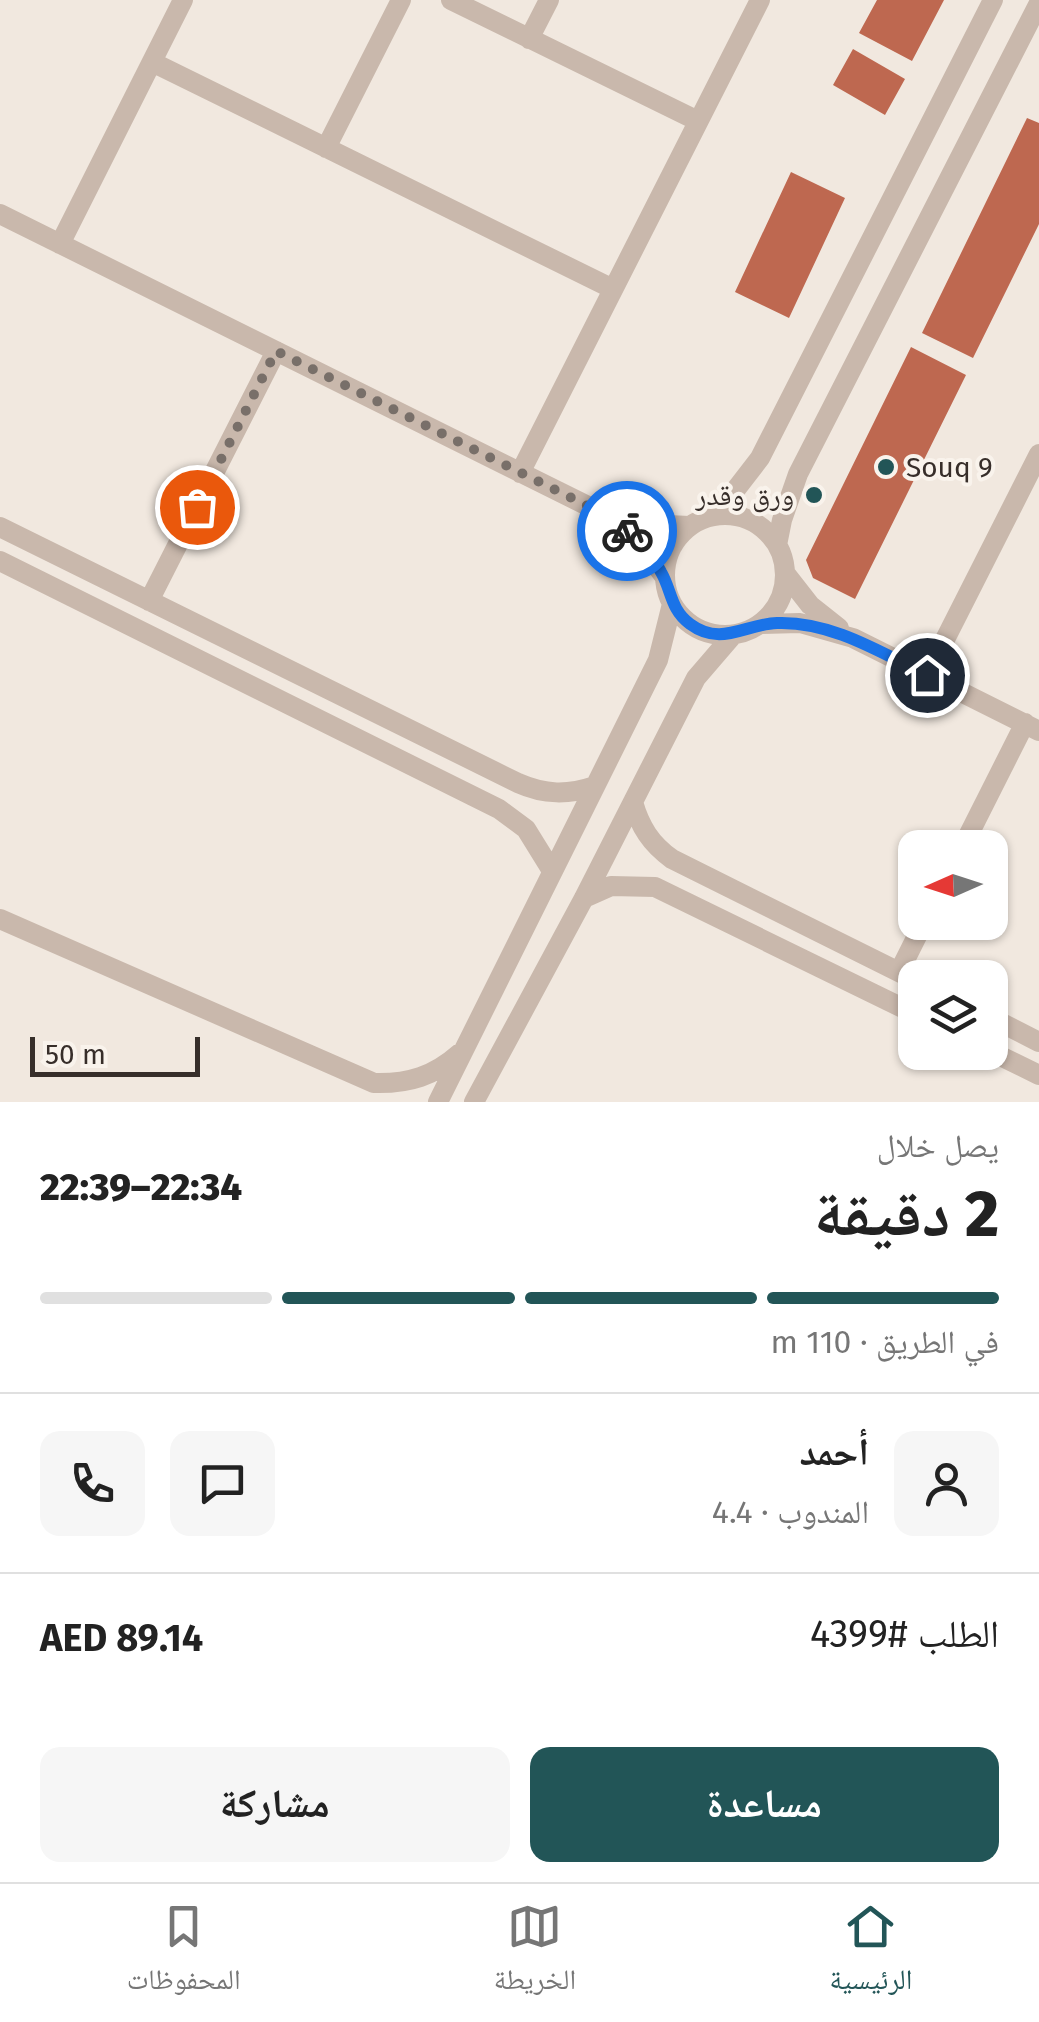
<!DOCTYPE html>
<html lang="ar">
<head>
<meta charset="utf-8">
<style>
  body { margin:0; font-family:"Fira Sans","Noto Naskh Arabic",sans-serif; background:#f6f6f6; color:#222; direction:rtl; height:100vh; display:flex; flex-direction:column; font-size:38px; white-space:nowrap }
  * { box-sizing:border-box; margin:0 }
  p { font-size:32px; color:#767676 }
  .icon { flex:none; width:55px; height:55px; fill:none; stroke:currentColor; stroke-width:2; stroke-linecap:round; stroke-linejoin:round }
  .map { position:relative; height:1102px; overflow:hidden; direction:ltr }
  .panel { display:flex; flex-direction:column; background:#fff; flex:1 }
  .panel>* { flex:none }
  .needle { width:65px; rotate:267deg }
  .tools { position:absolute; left:898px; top:830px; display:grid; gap:20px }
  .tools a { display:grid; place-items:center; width:110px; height:110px; border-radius:20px; background:#fff; box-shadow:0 2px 8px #0004; font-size:50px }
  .scale { position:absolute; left:30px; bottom:25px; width:170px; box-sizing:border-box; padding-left:10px; border:5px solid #372e2a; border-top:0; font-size:28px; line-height:35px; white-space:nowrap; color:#372e2a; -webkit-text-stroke:8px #f9f3ec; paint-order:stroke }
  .pin { position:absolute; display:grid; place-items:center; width:85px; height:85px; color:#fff; margin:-42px; border:5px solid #fff; border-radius:50%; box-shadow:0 2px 10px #0007 }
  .courier { position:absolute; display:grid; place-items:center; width:100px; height:100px; margin:-50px; border:8px solid #1a73e8; border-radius:50%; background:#fff; color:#222; box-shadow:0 2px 12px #0007 }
  .head em { font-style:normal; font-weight:800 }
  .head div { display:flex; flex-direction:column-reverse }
  .head { display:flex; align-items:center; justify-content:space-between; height:170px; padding:0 40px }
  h1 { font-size:65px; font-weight:800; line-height:75px }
  .bar { display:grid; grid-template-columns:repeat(4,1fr); gap:15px 10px; align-content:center; height:120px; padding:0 40px }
  .bar i { height:12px; border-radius:8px; background:#e0e0e0 }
  .bar .on { background:#225557 }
  .bar p { grid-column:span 4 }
  .line { display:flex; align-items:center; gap:25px; padding:0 40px; border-top:2px solid #e0e0e0 }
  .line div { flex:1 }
  .round { display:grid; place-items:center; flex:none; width:105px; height:105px; border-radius:20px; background:#f6f6f6 }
  .primary-button { display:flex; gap:20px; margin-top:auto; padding:20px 40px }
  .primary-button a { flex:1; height:115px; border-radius:20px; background:#225557; color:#fff; font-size:40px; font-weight:800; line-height:115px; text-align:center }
  .primary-button a+a { background:#f6f6f6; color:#222 }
  .dock { display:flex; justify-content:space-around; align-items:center; height:140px; border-top:2px solid #e0e0e0; background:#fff; font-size:28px; color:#767676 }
  .dock a { display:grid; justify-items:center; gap:5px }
  .dock .on { color:#225557 }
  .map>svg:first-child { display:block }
  .building { fill:#be6850 }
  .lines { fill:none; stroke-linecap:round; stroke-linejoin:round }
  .minor { stroke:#c9b8ac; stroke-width:20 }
  .done { stroke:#786f69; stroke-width:10; stroke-dasharray:0 18 }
  .route { stroke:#1a73e8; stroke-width:12 }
  .poi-dot { fill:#225557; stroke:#f9f3ec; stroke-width:4 }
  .labels { text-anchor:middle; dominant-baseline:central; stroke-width:8; stroke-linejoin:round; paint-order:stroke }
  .poi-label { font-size:28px; fill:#372e2a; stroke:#f9f3ec; text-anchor:start }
</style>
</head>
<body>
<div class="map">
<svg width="1039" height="1102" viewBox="0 0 1039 1102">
  <rect width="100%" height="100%" fill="#f1e8df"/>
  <path class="building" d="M877,0H944L912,61L859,33Z
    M853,49L905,79L885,115L833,85Z
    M1027,118L1039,123V224L973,358L922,333Z
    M791,172L845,198L789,318L735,292Z
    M911,347L966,375L855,599L813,578L806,560Z"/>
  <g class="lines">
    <path class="minor" d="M451,0L698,121
      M529,39L549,0
      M152,62L613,289
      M326,148L401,0
      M0,214L606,515L639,542L664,576
      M60,244L183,0
      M520,473L760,0
      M665 575a60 60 0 1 1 120 0a60 60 0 1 1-120 0Z
      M716,515L760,458L993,0
      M613,517L647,524L689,526
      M0,527L518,783C545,795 568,795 595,786
      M777,545L782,520L798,474L1039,3
      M0,561L499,809L526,829L552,871
      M785,573L810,605L839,628
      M149,601L276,351
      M760,624L800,623L853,638L1039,731
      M927,675L1039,454
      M633,802C640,827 651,844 672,859L915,980
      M962,848L1025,723
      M584,898L611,886L655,887L915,1014
      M0,919L374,1083C409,1084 434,1076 460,1053
      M899,972L924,922
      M990,1017L1039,1042
      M990,1051L1039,1075
      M438,1102L658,660L672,604
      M474,1102L584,898L696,678L733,635"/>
  </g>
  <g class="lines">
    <path class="done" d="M197,507L276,351L606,515L627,531"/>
    <path class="route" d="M627,531C640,543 653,556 661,572C672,591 670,609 690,624C721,647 745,624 777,623C831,621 880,652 927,675"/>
  </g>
  <g class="poi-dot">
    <circle cx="886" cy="467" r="10"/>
    <circle cx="814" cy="495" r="10"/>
  </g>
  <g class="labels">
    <g class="poi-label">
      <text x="906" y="467">Souq 9</text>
      <text x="794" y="495" text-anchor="end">ورق وقدر</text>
    </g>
  </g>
</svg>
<div class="tools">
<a><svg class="needle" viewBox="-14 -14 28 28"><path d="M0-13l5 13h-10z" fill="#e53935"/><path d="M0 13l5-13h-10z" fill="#767676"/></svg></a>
<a><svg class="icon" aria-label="layers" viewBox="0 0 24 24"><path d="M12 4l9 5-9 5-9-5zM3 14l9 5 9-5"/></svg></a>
</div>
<div class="scale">50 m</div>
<div class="pin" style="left:197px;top:507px;background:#ea580c"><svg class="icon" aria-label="bag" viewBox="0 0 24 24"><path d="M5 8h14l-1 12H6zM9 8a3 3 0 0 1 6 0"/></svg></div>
<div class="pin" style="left:927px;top:675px;background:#1f2937"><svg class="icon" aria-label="home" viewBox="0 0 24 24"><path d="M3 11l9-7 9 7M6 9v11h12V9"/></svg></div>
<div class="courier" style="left:627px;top:531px"><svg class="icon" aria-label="bike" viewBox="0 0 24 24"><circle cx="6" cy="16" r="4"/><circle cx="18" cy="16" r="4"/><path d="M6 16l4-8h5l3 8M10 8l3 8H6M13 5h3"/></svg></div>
</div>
<section class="panel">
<div class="head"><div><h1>2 دقيقة</h1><p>يصل خلال</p></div><em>22:34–22:39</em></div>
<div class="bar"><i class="on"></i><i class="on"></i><i class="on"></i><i></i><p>في الطريق · 110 m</p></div>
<div class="line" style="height:180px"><a class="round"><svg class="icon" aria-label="person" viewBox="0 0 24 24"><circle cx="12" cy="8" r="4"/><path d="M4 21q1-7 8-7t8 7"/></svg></a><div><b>أحمد</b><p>المندوب · 4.4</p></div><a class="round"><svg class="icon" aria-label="chat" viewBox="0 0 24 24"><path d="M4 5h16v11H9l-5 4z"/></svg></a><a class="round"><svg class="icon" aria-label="phone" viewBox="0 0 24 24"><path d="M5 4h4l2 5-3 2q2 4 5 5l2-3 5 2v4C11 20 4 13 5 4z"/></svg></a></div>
<div class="line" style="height:130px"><div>الطلب #4399</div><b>AED 89.14</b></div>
<div class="primary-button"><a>مساعدة</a><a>مشاركة</a></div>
</section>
<nav class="dock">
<a class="on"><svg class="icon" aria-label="home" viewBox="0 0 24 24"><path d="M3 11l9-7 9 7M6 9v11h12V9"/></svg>الرئيسية</a>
<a><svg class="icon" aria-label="map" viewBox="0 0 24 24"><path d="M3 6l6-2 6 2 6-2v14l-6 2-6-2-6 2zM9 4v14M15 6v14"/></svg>الخريطة</a>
<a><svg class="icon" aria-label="saved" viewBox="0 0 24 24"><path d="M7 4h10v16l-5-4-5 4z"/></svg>المحفوظات</a>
</nav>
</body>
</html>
